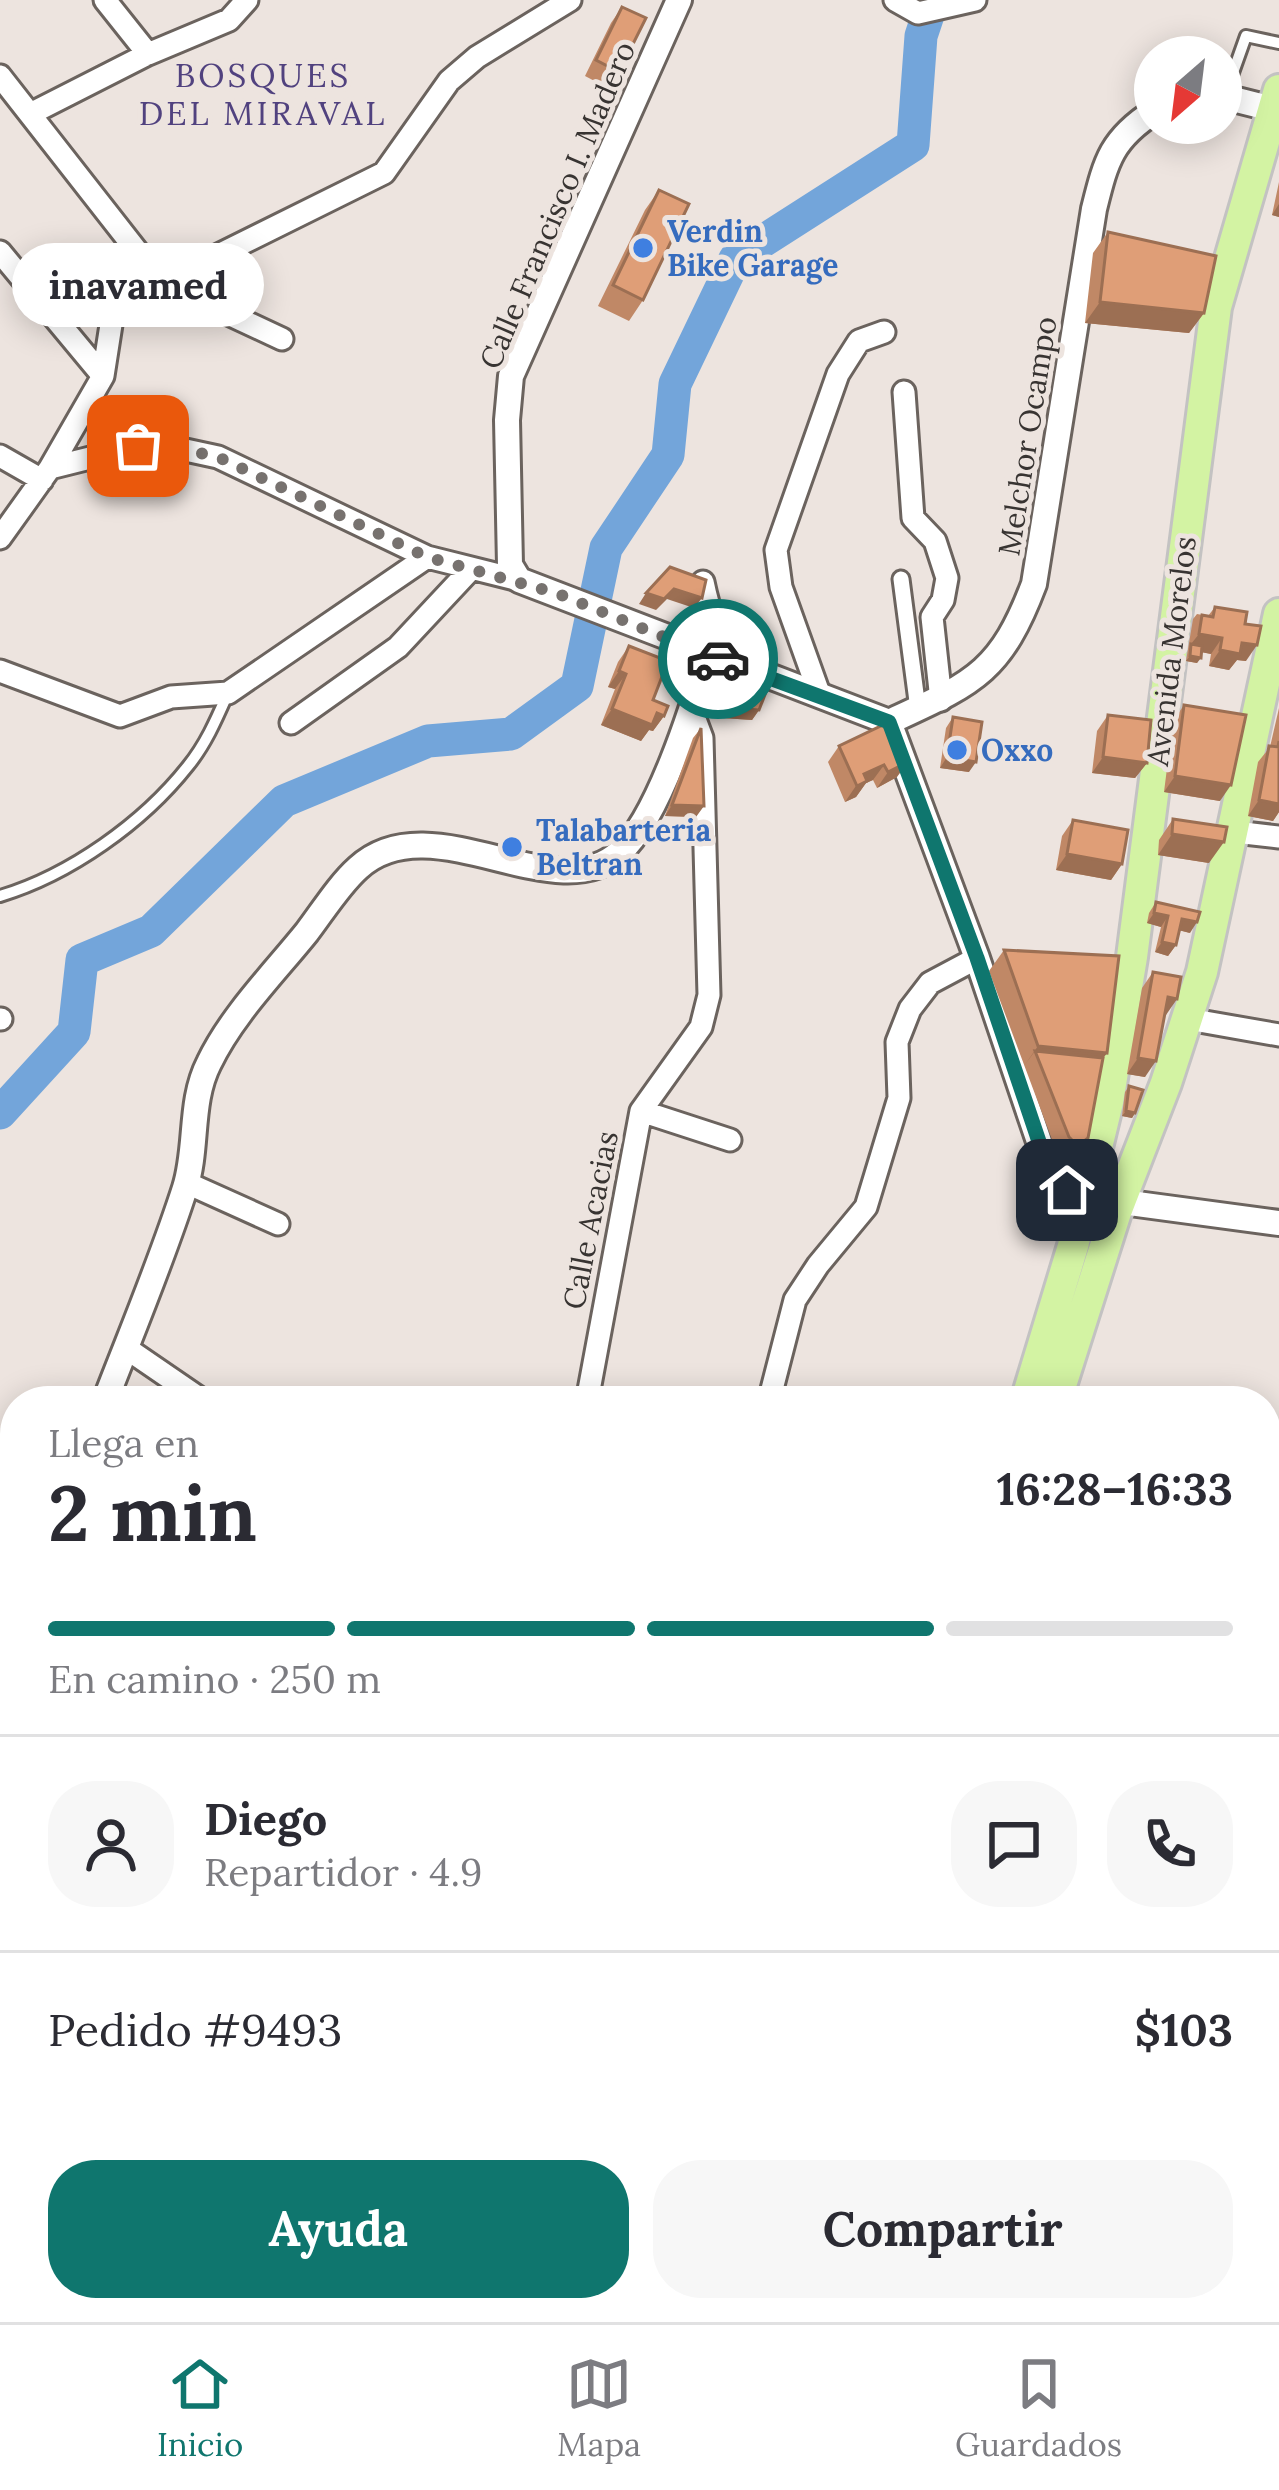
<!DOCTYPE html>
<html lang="es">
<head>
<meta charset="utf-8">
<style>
  body { margin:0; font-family:Lora,serif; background:#f7f7f7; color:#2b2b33; height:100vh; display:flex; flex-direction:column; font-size:45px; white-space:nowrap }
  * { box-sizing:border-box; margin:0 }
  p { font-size:39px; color:#7c7c81 }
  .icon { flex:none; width:66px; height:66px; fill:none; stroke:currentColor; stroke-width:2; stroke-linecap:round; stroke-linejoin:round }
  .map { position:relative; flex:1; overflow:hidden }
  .side { position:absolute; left:0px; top:1386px; width:1281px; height:936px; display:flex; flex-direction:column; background:#fff; border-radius:48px 48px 0 0; box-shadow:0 6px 30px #0003 }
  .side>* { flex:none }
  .needle { width:78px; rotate:208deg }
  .buttons { position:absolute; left:1134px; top:36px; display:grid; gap:24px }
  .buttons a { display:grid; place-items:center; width:108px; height:108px; border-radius:50%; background:#fff; box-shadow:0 6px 30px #0003; font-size:60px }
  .pin { position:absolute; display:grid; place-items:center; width:102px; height:102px; color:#fff; margin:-51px; border-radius:24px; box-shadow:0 6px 18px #0006 }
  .courier { position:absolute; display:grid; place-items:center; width:120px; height:120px; margin:-60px; border:9px solid #0f766e; border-radius:50%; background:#fff; color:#222; box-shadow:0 3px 15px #0007 }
  .bubble { position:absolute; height:84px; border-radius:42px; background:#fff; box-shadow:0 6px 30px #0003; font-size:39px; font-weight:700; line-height:84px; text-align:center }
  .overview em { font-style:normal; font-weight:700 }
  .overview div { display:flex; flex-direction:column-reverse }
  .overview { display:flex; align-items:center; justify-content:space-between; height:204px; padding:0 48px }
  h1 { font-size:78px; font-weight:700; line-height:90px }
  .bar { display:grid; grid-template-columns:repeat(4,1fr); gap:18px 12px; align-content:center; height:144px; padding:0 48px }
  .bar i { height:15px; border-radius:9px; background:#e1e1e2 }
  .bar .selected { background:#0f766e }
  .bar p { grid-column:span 4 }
  .line { display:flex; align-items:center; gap:30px; padding:0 48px; border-top:3px solid #e1e1e2 }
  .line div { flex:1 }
  .round { display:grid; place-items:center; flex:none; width:126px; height:126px; border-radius:48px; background:#f7f7f7 }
  .primary-button { display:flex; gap:24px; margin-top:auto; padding:24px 48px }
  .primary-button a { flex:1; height:138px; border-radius:48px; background:#0f766e; color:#fff; font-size:48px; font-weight:700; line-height:138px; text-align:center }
  .primary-button a+a { background:#f7f7f7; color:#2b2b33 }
  .tabs { display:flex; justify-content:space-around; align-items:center; height:168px; border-top:3px solid #e1e1e2; background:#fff; font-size:33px; color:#7c7c81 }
  .tabs a { display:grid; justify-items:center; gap:6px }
  .tabs .selected { color:#0f766e }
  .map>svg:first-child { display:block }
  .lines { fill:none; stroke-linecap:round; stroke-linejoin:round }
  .river { stroke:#73a5da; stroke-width:33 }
  .service-casing { stroke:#6b635e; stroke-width:16 }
  .pedestrian-casing { stroke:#6b635e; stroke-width:21 }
  .minor-casing { stroke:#6b635e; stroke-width:27 }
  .tertiary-casing { stroke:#6b635e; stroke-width:30 }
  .primary-casing { stroke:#c3c2c2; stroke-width:36 }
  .service { stroke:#fff; stroke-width:10 }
  .pedestrian { stroke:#fff; stroke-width:15 }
  .minor { stroke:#fff; stroke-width:21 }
  .tertiary { stroke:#fff; stroke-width:24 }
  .primary { stroke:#d3f3a3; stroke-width:30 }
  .wall { fill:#c08866 }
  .shaded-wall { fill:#9c6f53 }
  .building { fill:#df9e77; stroke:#9c6f53; stroke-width:3 }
  .done { stroke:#77726f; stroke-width:12; stroke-dasharray:0 21.6 }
  .route { stroke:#0f766e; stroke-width:15 }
  .shop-dot { fill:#3f7fe0; stroke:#ede4df; stroke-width:4.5 }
  .labels { text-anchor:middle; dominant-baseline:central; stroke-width:10; stroke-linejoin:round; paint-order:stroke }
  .street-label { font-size:30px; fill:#383432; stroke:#ede4df }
  .shop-label { font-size:30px; font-weight:bold; fill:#366cbe; stroke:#ede4df; text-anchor:start }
  .neighbourhood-label { font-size:33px; letter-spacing:3px; fill:#51427f; stroke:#ede4df }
</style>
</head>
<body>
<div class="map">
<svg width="1279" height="2322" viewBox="0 0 1279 2322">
  <rect width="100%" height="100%" fill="#ede4df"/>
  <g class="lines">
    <path class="river" d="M0,1113L74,1032L82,960L151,931L284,801L428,741L511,734L577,686L606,548L668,455L675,384L735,259L913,145L921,36L933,0"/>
    <g class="service-casing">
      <path id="service" d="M1225,95L1246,36L1279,43
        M0,896C70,875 143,823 188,766C206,744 217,718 228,693"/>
    </g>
    <g class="pedestrian-casing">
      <path id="pedestrian" d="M901,579L918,709
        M1276,1903L1279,1819"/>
    </g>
    <g class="minor-casing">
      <path id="minor" d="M105,0L148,54
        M895,0L918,13L975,0
        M0,76L162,283L282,339
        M32,113L148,54L229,20L247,0
        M0,252L103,376
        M904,392L913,518L935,541L947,578L943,600L932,617L941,700
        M0,456L42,480
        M50,468L138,446H167L218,457L427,557L519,580
        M0,538L50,468L103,376L113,312L162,283L384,173L449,81L477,57L570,0
        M703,582C709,611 715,630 735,651L736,665
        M0,671L120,716L171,697L228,693L427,557
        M820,696L781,587L776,550L838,374L859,341L884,332
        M291,723L398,647L470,570
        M1235,832L1279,837
        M0,1019H1
        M1188,1019L1279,1035
        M641,1111L730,1140
        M187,1183L278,1224
        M126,1348L199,1398
        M587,1401L641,1111L701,1027L709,995L702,738L693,714
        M769,1401L795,1300L818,1265L866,1207L899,1098L897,1042L910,1009L930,983L977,958
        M1266,1906L1276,1903
        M0,2031L15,2033
        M0,2242L15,2243
        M963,2307L974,2322
        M1140,2307L1161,2322
        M463,2322L465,2307"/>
    </g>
    <g class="tertiary-casing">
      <path id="tertiary" d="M679,0L511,376L507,420L510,565L519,580L889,722L977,958L1052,1180L1085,1197L1279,1223
        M1221,96L1273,109
        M889,722C973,683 1000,674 1034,584L1094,209C1106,161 1111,139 1155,111
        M105,1401C132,1331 162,1260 185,1188C198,1148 189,1102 209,1063C232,1015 274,973 307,932C323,911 339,885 358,868C431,801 555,911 619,853C658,819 693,707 708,655
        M0,1599L15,1572"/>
    </g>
    <g class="primary-casing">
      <path id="primary" d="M1026,1401L1073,1246L1108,1102L1132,957L1216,307L1279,90
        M1056,1401L1116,1212L1166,1083L1202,972L1279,614
        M859,2322L861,2307
        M888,2322L890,2307"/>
    </g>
    <use href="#service" class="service"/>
    <use href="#pedestrian" class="pedestrian"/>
    <use href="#minor" class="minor"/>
    <use href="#tertiary" class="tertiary"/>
    <use href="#primary" class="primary"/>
  </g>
  <path class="wall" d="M622,7L619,72L608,88L585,76L611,23Z
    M1279,182V217L1272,215Z
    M659,190L643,300L629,321L598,306L645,210Z
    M1108,232L1204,313L1189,333L1085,323L1093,253Z
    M1215,607L1245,624L1246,661L1237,660L1229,670L1209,666L1211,654L1202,652L1197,663L1186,661L1193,619L1197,614L1208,616Z
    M629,646L653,700L664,716L653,731L649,730L641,741L601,725L615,689L608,687L618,662Z
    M732,688L759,710L752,720L723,718L725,699Z
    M1184,705L1220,801L1164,792L1173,721Z
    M1279,708V812L1273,821L1248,816L1258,762L1270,747Z
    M1108,715L1147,763L1135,778L1092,773L1097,731Z
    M953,717L969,772L940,768L946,728Z
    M883,725L897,777L877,788L873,780L866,783L856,797L845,802L828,762L839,746Z
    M701,728L696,817L665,816L693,738Z
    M1173,819L1209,863L1158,855L1159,840Z
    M1073,820L1122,864L1111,880L1056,870L1062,836Z
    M1156,902L1190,933L1179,930L1176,945L1168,956L1155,952L1161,927L1147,923L1149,913Z
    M1004,950L1107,1053L1103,1058L1088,1138L1077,1154L1066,1162L1057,1153L989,971Z
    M1153,972L1177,999L1165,1014L1145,1077L1127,1074L1142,988Z
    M1129,1086L1135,1113L1132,1118L1122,1116L1125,1092Z"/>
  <path class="shaded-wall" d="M1279,204V217L1272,215Z
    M1100,302L1204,313L1189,333L1085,323Z
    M674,589L702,598L694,608L667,599L656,610L639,604L646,593Z
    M1199,634L1222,638L1211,654L1190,650L1191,644Z
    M1242,643L1257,645L1246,661L1237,660L1229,670L1209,666L1220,650Z
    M1190,656L1201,658L1197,663L1186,661Z
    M619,671L626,674L615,689L608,687Z
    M730,708L759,710L752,720L723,718Z
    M612,709L657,713L664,716L653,731L649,730L641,741L601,725Z
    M947,757L976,762L969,772L940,768Z
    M1103,757L1147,763L1135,778L1092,773Z
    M908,762L897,777L877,788L888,772Z
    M884,765L873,780L866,783L856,797L845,802L864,774Z
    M1175,776L1231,785L1220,801L1164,792Z
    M1259,800L1279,804V812L1273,821L1248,816Z
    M672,805L704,806L696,817L665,816Z
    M1172,834L1224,842L1209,863L1158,855Z
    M1067,854L1122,864L1111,880L1056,870Z
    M1154,913L1168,916L1161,927L1147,923Z
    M1182,919L1197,922L1190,933L1174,929Z
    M1162,942L1176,945L1168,956L1155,952Z
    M1168,997L1177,999L1166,1015L1157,1013Z
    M1038,1046L1107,1053L1092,1073L1035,1051L1024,1066Z
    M1138,1058L1156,1061L1145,1077L1127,1074Z
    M1126,1111L1135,1113L1132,1118L1122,1116Z
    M1088,1138L1077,1154L1066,1162L1078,1146Z"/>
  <path class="building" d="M622,7L646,18L619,72L596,60Z
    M659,190L689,204L643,300L613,285Z
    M1108,232L1216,256L1204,313L1100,302Z
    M670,567L706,580L702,598L674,589L664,599L646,593Z
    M1215,607L1247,612L1245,624L1261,626L1257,645L1242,643L1240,654L1220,650L1222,638L1199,634L1202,615L1213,617Z
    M1191,644L1202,646L1201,658L1190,656Z
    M629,646L668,661L653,700L668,706L664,716L657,713L652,725L612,709L626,674L619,671Z
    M748,670L771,679L759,710L730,708L732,688Z
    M1184,705L1246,715L1231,785L1175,776Z
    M1108,715L1151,720L1147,763L1103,757Z
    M953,717L982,722L976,762L947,757Z
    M883,725L908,762L888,772L884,765L864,774L867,781L857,786L839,746Z
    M701,728L704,806L672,805Z
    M1279,741V804L1259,800L1269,746L1278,747Z
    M1173,819L1227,827L1224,842L1172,834Z
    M1073,820L1128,830L1122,864L1067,854Z
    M1156,902L1200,912L1197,922L1182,919L1176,945L1162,942L1168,916L1154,913Z
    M1004,950L1119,956L1107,1053L1038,1046Z
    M1153,972L1181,977L1177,999L1168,997L1156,1061L1138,1058Z
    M1035,1051L1103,1058L1088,1138L1078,1146L1069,1137Z
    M1129,1086L1143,1090L1135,1113L1126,1111Z"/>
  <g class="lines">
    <path class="done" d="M138,446H166L218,457L427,557L556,593L718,659"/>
    <path class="route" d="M718,659L889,722L977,958L1052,1180L1067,1190"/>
  </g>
  <g class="shop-dot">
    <circle cx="643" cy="248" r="12"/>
    <circle cx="957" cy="750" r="12"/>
    <circle cx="512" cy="847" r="12"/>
  </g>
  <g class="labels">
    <g class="street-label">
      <text transform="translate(557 205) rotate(-67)">Calle Francisco I. Madero</text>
      <text transform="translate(1027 436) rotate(-81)">Melchor Ocampo</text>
      <text transform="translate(1171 651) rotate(-83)">Avenida Morelos</text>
      <text transform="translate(590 1220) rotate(-79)">Calle Acacias</text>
    </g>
    <g class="shop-label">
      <text x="667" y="231">Verdin<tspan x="667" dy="34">Bike Garage</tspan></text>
      <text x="981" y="750">Oxxo</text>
      <text x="536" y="830">Talabarteria<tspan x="536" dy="34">Beltran</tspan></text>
    </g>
    <g class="neighbourhood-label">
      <text x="263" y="75">BOSQUES<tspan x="263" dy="38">DEL MIRAVAL</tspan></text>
    </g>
  </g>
</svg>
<div class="buttons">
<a><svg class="needle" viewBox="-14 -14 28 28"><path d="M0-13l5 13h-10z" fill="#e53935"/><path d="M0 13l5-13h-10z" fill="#7c7c81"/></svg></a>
</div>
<div class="pin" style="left:138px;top:446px;background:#ea580c"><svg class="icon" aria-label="bag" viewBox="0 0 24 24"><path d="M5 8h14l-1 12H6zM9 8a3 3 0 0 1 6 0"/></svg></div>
<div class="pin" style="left:1067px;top:1190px;background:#1f2937"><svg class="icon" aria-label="home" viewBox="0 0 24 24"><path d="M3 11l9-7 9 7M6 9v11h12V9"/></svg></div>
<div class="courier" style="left:718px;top:659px"><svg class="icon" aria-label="car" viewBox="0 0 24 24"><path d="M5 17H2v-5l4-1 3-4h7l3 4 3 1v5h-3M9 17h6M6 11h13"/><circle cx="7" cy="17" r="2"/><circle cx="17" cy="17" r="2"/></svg></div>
<div class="bubble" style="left:12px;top:243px;width:252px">inavamed</div>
<section class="side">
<div class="overview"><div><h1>2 min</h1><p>Llega en</p></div><em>16:28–16:33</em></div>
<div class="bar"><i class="selected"></i><i class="selected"></i><i class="selected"></i><i></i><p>En camino · 250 m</p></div>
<div class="line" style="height:216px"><a class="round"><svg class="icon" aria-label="person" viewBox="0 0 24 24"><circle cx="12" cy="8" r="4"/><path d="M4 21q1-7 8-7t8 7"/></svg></a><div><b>Diego</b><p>Repartidor · 4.9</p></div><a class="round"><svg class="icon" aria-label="chat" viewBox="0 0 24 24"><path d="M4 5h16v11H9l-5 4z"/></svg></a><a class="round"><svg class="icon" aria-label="phone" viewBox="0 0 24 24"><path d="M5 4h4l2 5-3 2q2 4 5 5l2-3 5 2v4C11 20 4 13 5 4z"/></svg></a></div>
<div class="line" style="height:156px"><div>Pedido #9493</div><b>$103</b></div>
<div class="primary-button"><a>Ayuda</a><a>Compartir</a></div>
</section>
</div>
<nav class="tabs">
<a class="selected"><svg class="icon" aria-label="home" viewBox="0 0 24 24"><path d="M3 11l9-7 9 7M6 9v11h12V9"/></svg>Inicio</a>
<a><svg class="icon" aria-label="map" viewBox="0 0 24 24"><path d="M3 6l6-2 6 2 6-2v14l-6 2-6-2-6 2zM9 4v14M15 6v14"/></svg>Mapa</a>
<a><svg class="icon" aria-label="saved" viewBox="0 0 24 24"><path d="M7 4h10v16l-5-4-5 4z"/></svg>Guardados</a>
</nav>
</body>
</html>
